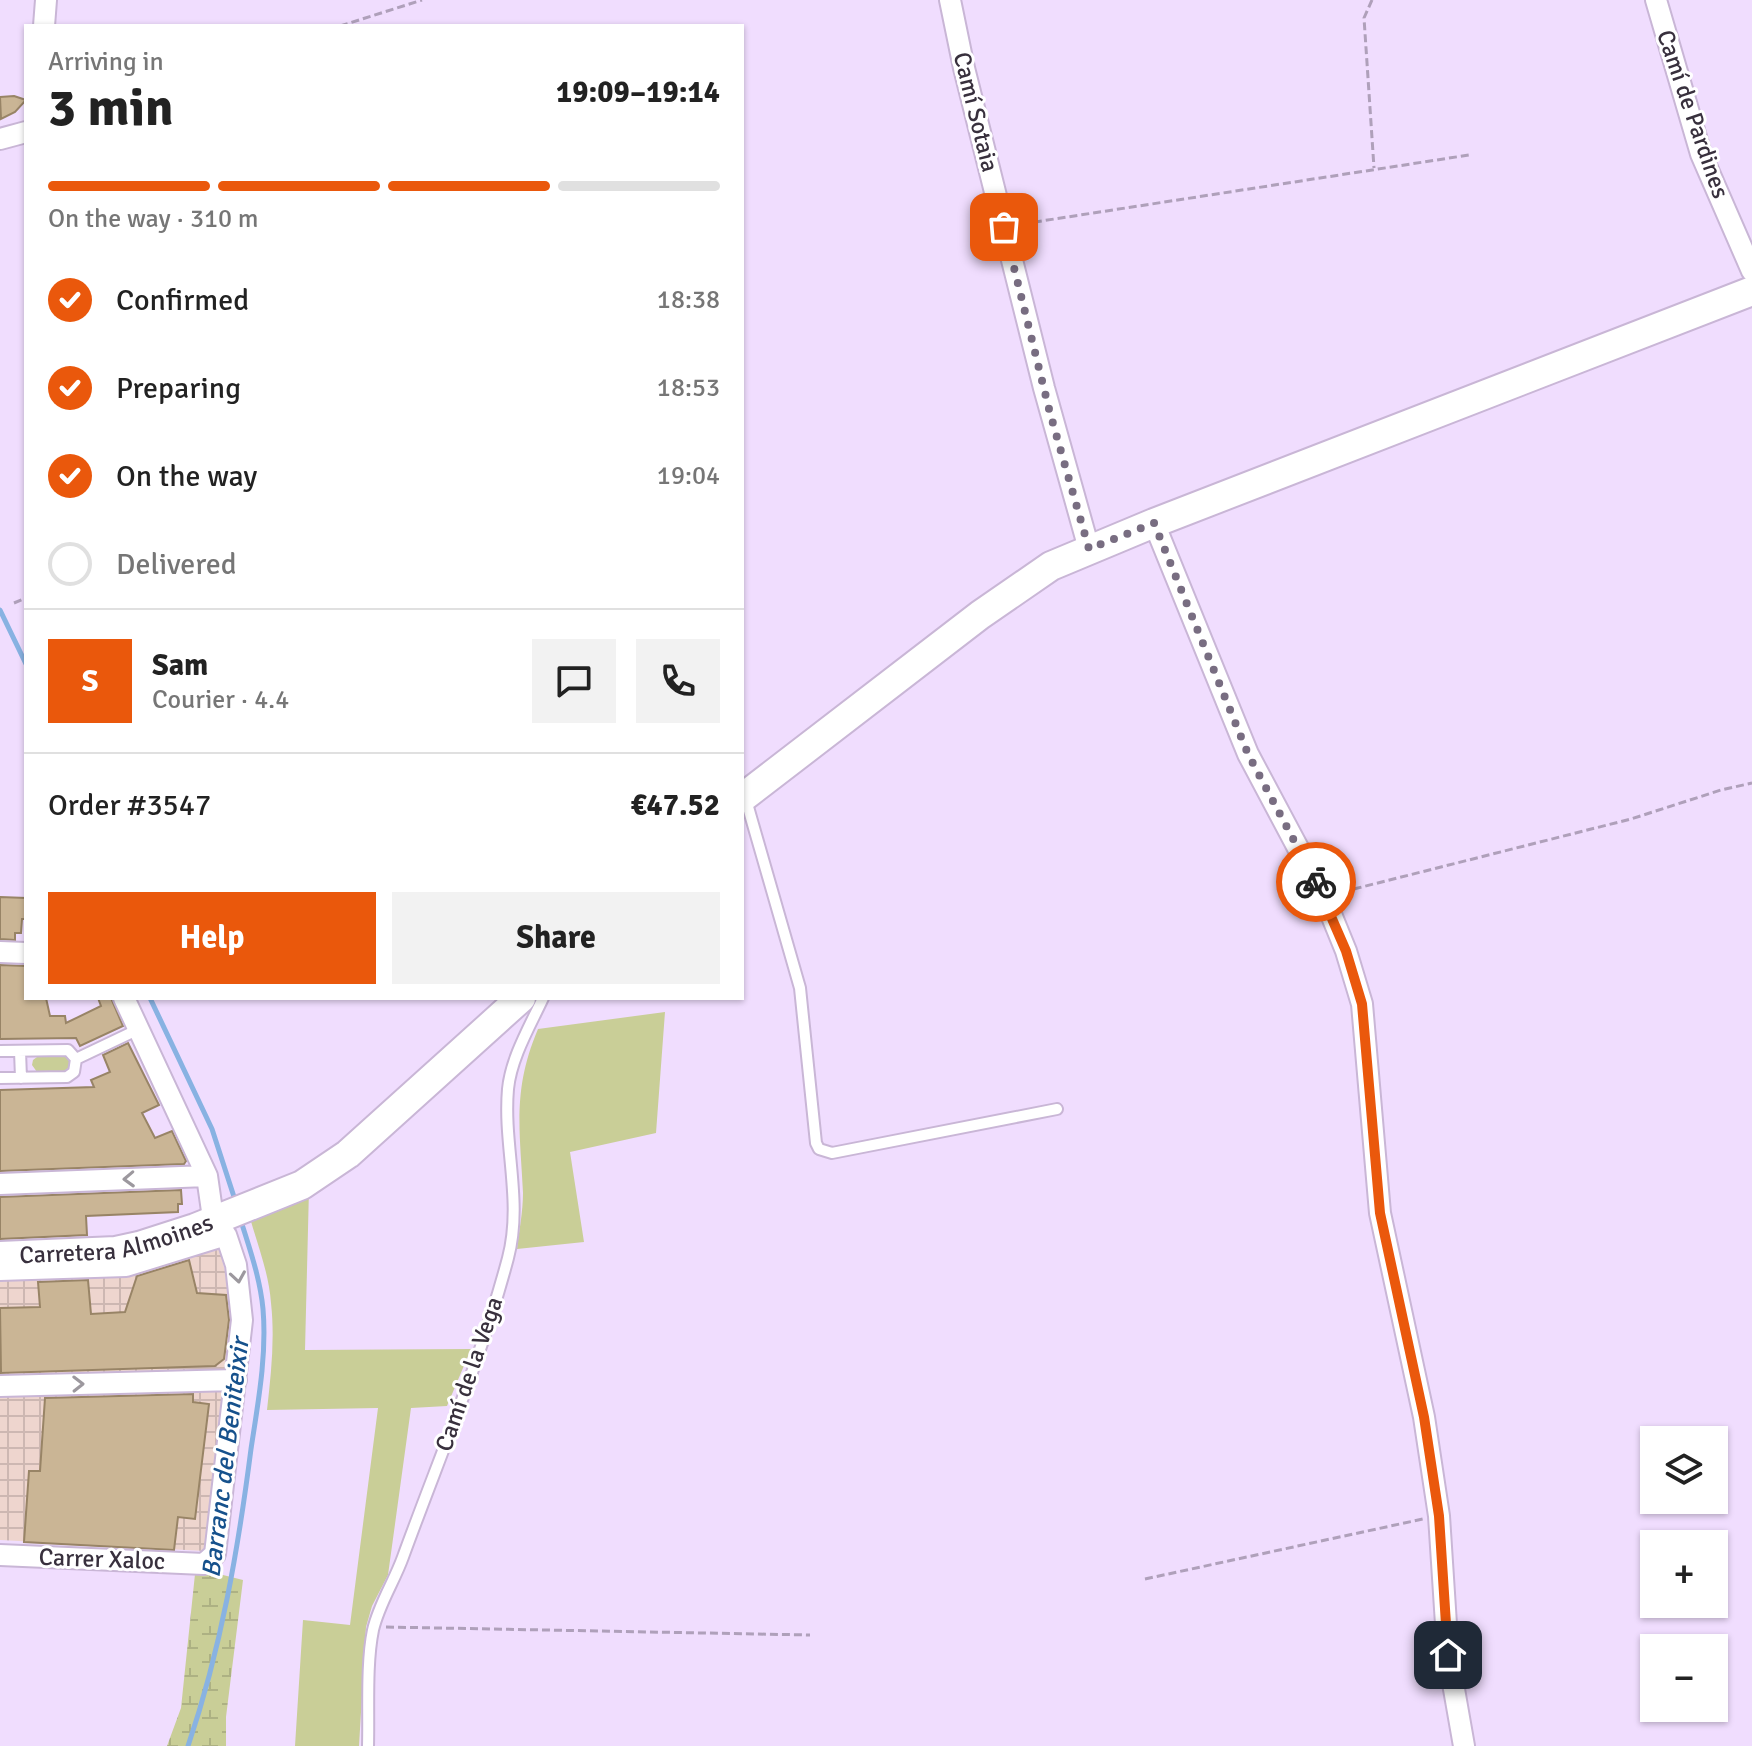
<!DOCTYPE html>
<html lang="en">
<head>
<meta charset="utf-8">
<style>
  body { margin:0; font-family:Signika,sans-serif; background:#f2f2f2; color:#222; height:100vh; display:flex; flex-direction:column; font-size:30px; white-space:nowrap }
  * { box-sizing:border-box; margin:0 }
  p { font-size:26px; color:#767676 }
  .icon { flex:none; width:44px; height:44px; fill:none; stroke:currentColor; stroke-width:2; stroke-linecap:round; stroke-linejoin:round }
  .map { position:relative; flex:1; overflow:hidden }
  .drawer { position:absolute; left:24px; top:24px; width:720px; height:976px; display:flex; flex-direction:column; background:#fff; border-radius:0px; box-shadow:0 2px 6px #0004 }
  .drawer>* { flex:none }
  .tools { position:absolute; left:1640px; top:1426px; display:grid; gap:16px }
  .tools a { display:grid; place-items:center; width:88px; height:88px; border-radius:0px; background:#fff; box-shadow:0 2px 6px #0004; font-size:40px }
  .pin { position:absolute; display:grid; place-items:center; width:68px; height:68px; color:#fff; margin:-34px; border-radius:16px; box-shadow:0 4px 12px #0006 }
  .courier { position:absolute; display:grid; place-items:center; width:80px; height:80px; margin:-40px; border:6px solid #ea580c; border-radius:50%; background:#fff; color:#222; box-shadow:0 2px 10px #0007 }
  .head em { font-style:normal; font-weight:700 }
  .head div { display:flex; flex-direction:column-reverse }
  .head { display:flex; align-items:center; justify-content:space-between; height:136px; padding:0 24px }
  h1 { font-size:52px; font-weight:700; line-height:60px }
  .bar { display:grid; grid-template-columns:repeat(4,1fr); gap:12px 8px; align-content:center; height:96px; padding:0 24px }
  .bar i { height:10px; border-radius:6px; background:#e0e0e0 }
  .bar .active { background:#ea580c }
  .bar p { grid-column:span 4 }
  .line { display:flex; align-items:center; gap:20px; padding:0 24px; border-top:2px solid #e0e0e0 }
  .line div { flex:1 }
  .round { display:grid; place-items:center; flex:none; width:84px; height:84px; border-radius:0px; background:#f2f2f2 }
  ol { padding:0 24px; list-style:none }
  li { display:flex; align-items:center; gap:24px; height:88px }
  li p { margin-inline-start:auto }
  li .icon { padding:8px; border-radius:50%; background:#ea580c; color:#fff; stroke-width:4 }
  li:last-child { color:#767676 }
  li i { width:44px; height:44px; border:4px solid #e0e0e0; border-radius:50% }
  .primary-button { display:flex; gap:16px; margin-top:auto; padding:16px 24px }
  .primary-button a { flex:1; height:92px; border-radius:0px; background:#ea580c; color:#fff; font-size:32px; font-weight:700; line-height:92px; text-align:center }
  .primary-button a+a { background:#f2f2f2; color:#222 }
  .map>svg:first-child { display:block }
  .industrial { fill:url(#industrial-grid) }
  .grass { fill:#c9ce97 }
  .wetland { fill:url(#wetland-marsh) }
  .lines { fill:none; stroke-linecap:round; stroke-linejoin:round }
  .stream { stroke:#88b2e2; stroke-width:5 }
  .building { fill:#cab595; stroke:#988466; stroke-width:2 }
  .lane-casing { stroke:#c9b6d6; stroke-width:14 }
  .street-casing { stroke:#c9b6d6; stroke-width:24 }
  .secondary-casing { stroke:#c9b6d6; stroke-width:32 }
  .path { stroke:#afa0ba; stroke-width:3; stroke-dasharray:8 4; stroke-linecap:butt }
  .lane { stroke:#fff; stroke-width:10 }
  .street { stroke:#fff; stroke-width:20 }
  .secondary { stroke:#fff; stroke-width:28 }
  .oneway { stroke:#9c989e }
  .done { stroke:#786d81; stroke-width:8; stroke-dasharray:0 14.4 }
  .route { stroke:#ea580c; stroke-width:10 }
  .labels { text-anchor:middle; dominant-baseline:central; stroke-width:6; stroke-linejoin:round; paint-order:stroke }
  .street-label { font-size:24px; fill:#38303d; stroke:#fff }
  .water-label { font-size:26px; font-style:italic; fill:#16518c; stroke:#fff }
</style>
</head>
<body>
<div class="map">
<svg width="1752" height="1746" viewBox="0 0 1752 1746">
  <defs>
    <pattern id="industrial-grid" width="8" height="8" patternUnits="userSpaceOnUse" patternTransform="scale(2)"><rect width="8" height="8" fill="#eed5ce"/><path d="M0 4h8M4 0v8" fill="none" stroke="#cdb7b2"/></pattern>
    <pattern id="wetland-marsh" width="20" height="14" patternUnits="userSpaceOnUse" patternTransform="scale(2)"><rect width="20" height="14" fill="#c9ce97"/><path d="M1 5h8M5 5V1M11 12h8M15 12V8" fill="none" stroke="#adb183"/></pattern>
  </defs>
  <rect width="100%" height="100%" fill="#f0ddfe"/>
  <path class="industrial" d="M219,1247L232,1300L231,1353L204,1551L0,1540V1278Z"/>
  <path class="grass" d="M665,1012L656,1133L570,1152L584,1242L517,1249C519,1231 523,1212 523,1193C520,1130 512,1090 538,1029Z
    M37,1057H66L69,1059L70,1066L64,1072H37L32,1065L33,1060Z
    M309,1189L305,1350L471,1349L447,1406L411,1408L388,1575L372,1606L366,1627L359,1746H295L303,1620L350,1625L378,1408L267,1410C271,1375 275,1339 271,1303C269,1274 258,1246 250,1218Z"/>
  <path class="wetland" d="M195,1574L223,1575L243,1580L226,1717V1746H167L181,1708Z"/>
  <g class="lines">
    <path class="stream" d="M0,610L26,664
      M150,998L212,1129L236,1203
      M188,1746C221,1649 238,1550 251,1449C258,1403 267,1355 263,1309C260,1278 250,1250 241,1221"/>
  </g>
  <path class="building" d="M14,96L26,100L15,112L1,119L0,97Z
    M0,897L26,898V919H22L21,933H15V940L0,939Z
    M0,965L26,966V998H46L50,1016H65L66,1023L101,1006L98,998H111L123,1026L80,1046L76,1038L0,1039Z
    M128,1043L159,1105L142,1113L155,1138L172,1131L186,1161L184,1164L0,1171V1090L94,1087L91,1080L110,1072L103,1055Z
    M181,1190L182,1204H178V1212L86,1216L87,1235L0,1239V1197Z
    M189,1260L197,1293L226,1295L229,1320L224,1359L215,1366L1,1373L0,1308L40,1307L38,1282L88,1280L91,1314L125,1312L137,1276Z
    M193,1394V1402L209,1404L195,1519L178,1517L174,1550L24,1542L29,1471H40L45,1398Z"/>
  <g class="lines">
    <g class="lane-casing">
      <path id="lane" d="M746,800L800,988L816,1143L819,1149L832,1153L1057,1109
        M0,1051L68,1050L76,1059L139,1029
        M20,1051L21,1078
        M0,1078L67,1077L74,1072L76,1059
        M368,1746C369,1711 366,1664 373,1630C379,1604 394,1582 403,1557C439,1458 481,1360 508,1258C523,1201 503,1146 508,1089C511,1058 530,1026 543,998"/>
    </g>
    <g class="street-casing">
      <path id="street" d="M950,0L964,68L1044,388L1089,549
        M1656,0L1701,154L1752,271
        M44,26L46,0
        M0,139L26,132
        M1154,523L1248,754L1324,897L1346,951L1362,1004L1380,1213L1424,1417L1439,1516L1448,1655L1464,1746
        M0,952L26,953
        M124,998L207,1176L212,1211L222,1229
        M0,1184L207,1176
        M0,1270L126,1266L226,1235L236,1265L242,1320L215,1554L204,1564L0,1555
        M0,1386L236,1380"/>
    </g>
    <g class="secondary-casing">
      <g id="secondary">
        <path d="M742,798L980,615L1051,566L1154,523L1752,291"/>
        <path id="s1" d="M0,1256L116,1251L139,1246L195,1228L302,1185L348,1154L521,998"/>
      </g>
    </g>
    <path class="path" d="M1372,0L1364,18L1374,168
      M340,26L422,0
      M1022,224L1469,155
      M14,603L26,598
      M1342,892L1631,819L1721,790L1752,783
      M1145,1579L1423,1519
      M386,1627L810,1635"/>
    <use href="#lane" class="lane"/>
    <use href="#street" class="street"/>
    <use href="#secondary" class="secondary"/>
  </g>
  <defs><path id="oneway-chevron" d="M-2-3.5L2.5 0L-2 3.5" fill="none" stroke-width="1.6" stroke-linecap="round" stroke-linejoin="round" transform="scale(2)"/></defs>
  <g class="oneway">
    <use href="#oneway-chevron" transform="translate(129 1179) rotate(178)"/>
    <use href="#oneway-chevron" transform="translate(238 1277) rotate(81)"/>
    <use href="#oneway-chevron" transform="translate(78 1384) rotate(-1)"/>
  </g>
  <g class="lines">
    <path class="done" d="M1004,227L1050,413L1089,549L1154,523L1248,754L1316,882"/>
    <path class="route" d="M1316,882L1346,951L1362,1004L1380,1213L1424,1417L1439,1516L1448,1655"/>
  </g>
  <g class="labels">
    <g class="street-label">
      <text transform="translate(976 112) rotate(76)">Camí Sotaia</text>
      <text transform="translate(1693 114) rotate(71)">Camí de Pardines</text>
      <text stroke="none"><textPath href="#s1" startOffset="118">Carretera Almoines</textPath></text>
      <text transform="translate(469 1374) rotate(-71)">Camí de la Vega</text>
      <text transform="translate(102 1559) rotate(2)">Carrer Xaloc</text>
    </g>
    <g class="water-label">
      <text transform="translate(226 1458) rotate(-83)">Barranc del Beniteixir</text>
    </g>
  </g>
</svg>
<div class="tools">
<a><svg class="icon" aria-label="layers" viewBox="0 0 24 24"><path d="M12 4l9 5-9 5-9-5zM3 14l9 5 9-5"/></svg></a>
<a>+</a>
<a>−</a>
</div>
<div class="pin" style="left:1004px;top:227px;background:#ea580c"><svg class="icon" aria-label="bag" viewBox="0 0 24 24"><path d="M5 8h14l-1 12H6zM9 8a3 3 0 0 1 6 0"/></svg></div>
<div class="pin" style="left:1448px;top:1655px;background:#1f2937"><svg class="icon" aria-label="home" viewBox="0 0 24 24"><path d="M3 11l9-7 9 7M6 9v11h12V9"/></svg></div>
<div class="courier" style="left:1316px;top:882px"><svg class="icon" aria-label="bike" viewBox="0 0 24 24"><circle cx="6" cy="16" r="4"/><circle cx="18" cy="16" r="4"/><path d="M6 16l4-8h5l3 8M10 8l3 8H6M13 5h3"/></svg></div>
<section class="drawer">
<div class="head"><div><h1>3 min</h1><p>Arriving in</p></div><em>19:09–19:14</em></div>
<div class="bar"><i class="active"></i><i class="active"></i><i class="active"></i><i></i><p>On the way · 310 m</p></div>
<ol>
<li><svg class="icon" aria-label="check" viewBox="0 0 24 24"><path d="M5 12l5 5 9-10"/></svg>Confirmed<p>18:38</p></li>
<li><svg class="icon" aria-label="check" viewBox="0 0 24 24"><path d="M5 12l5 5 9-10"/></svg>Preparing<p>18:53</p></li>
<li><svg class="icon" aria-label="check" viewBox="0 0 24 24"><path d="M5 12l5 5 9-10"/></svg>On the way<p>19:04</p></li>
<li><i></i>Delivered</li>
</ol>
<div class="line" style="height:144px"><b class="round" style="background:#ea580c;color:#fff">S</b><div><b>Sam</b><p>Courier · 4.4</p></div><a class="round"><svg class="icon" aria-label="chat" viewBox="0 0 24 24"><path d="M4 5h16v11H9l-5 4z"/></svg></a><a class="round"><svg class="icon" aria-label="phone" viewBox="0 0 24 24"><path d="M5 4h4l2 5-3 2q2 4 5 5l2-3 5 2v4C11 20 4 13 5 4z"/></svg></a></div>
<div class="line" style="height:104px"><div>Order #3547</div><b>€47.52</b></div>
<div class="primary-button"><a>Help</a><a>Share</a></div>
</section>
</div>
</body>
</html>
